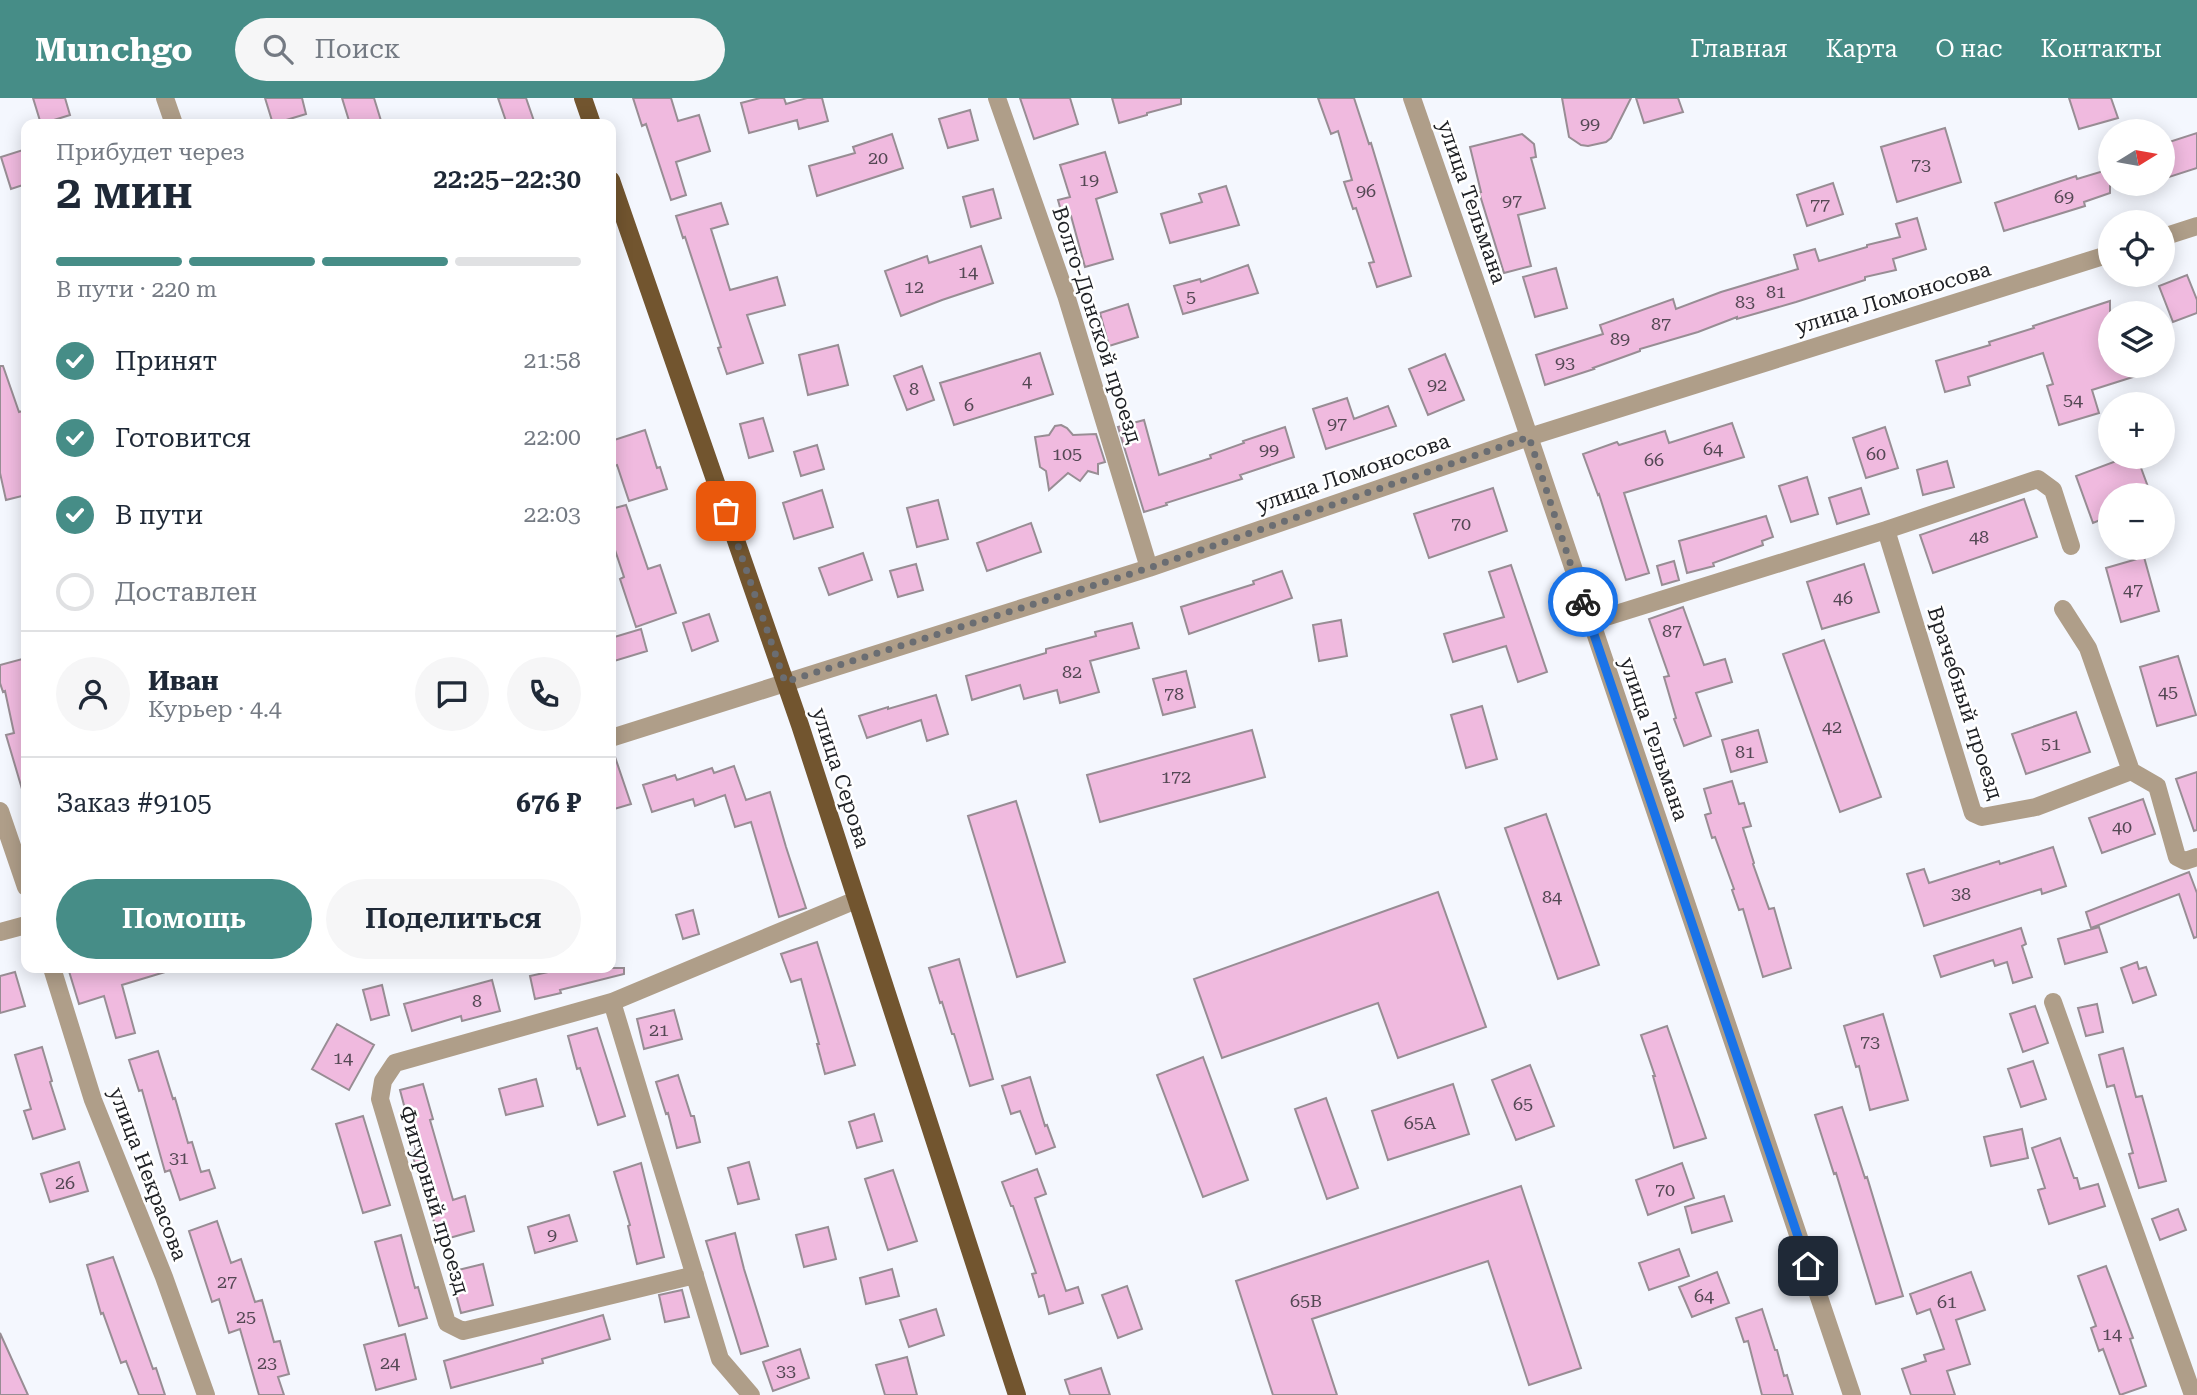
<!DOCTYPE html>
<html lang="ru">
<head>
<meta charset="utf-8">
<style>
  body { margin:0; font-family:"Roboto Serif",serif; background:#f6f6f7; color:#1f2937; height:100vh; display:flex; flex-direction:column; font-size:26px; white-space:nowrap }
  * { box-sizing:border-box; margin:0 }
  p { font-size:23px; color:#747a83 }
  .icon { flex:none; width:38px; height:38px; fill:none; stroke:currentColor; stroke-width:2; stroke-linecap:round; stroke-linejoin:round }
  .map { position:relative; flex:1; overflow:hidden }
  .details { position:absolute; left:21px; top:21px; width:595px; height:854px; display:flex; flex-direction:column; background:#fff; border-radius:14px; box-shadow:0 4px 18px #0003 }
  .details>* { flex:none }
  .needle { width:46px; rotate:79deg }
  .buttons { position:absolute; left:2098px; top:21px; display:grid; gap:14px }
  .buttons a { display:grid; place-items:center; width:77px; height:77px; border-radius:50%; background:#fff; box-shadow:0 4px 18px #0003; font-size:35px }
  .pin { position:absolute; display:grid; place-items:center; width:60px; height:60px; color:#fff; margin:-30px; border-radius:14px; box-shadow:0 4px 10px #0006 }
  .courier { position:absolute; display:grid; place-items:center; width:70px; height:70px; margin:-35px; border:5px solid #1a73e8; border-radius:50%; background:#fff; color:#222; box-shadow:0 2px 9px #0007 }
  .headline em { font-style:normal; font-weight:600 }
  .headline div { display:flex; flex-direction:column-reverse }
  .headline { display:flex; align-items:center; justify-content:space-between; height:119px; padding:0 35px }
  h1 { font-size:46px; font-weight:600; line-height:52px }
  .bar { display:grid; grid-template-columns:repeat(4,1fr); gap:10px 7px; align-content:center; height:84px; padding:0 35px }
  .bar i { height:9px; border-radius:5px; background:#e0e1e3 }
  .bar .active { background:#468d87 }
  .bar p { grid-column:span 4 }
  .line { display:flex; align-items:center; gap:18px; padding:0 35px; border-top:2px solid #e0e1e3 }
  .line div { flex:1 }
  .round { display:grid; place-items:center; flex:none; width:74px; height:74px; border-radius:37px; background:#f6f6f7 }
  ol { padding:0 35px; list-style:none }
  li { display:flex; align-items:center; gap:21px; height:77px }
  li p { margin-inline-start:auto }
  li .icon { padding:7px; border-radius:50%; background:#468d87; color:#fff; stroke-width:4 }
  li:last-child { color:#747a83 }
  li i { width:38px; height:38px; border:4px solid #e0e1e3; border-radius:50% }
  .cta { display:flex; gap:14px; margin-top:auto; padding:14px 35px }
  .cta a { flex:1; height:80px; border-radius:42px; background:#468d87; color:#fff; font-size:28px; font-weight:600; line-height:80px; text-align:center }
  .cta a+a { background:#f6f6f7; color:#1f2937 }
  header { display:flex; align-items:center; gap:42px; box-sizing:border-box; height:98px; padding:0 35px; background:#468d87; color:#fff }
  header strong { font-size:33px }
  nav { display:flex; gap:38px; margin-inline-start:auto; font-size:24px }
  .search { width:490px; height:63px; background:#f6f6f7; display:flex; align-items:center; gap:18px; box-sizing:border-box; padding:0 24px; border-radius:38px; color:#747a83; font-size:26px }
  .map>svg:first-child { display:block }
  .building { fill:#f0badf; stroke:#988d94; stroke-width:2 }
  .lines { fill:none; stroke-linecap:round; stroke-linejoin:round }
  .minor { stroke:#af9e89; stroke-width:18 }
  .major { stroke:#72552f; stroke-width:18 }
  .done { stroke:#6a6d72; stroke-width:7; stroke-dasharray:0 12.6 }
  .route { stroke:#1a73e8; stroke-width:9 }
  .labels { text-anchor:middle; dominant-baseline:central; stroke-width:5; stroke-linejoin:round; paint-order:stroke }
  .number-label { font-size:18px; fill:#544854 }
  .street-label { font-size:21px; fill:#202226; stroke:#fff }
</style>
</head>
<body>
<header>
<strong>Munchgo</strong>
<div class="search"><svg class="icon" aria-label="search" viewBox="0 0 24 24"><circle cx="10" cy="10" r="6"/><path d="M15 15l6 6"/></svg>Поиск</div>
<nav><a>Главная</a><a>Карта</a><a>О нас</a><a>Контакты</a></nav>
</header>
<div class="map">
<svg width="2197" height="1297" viewBox="0 0 2197 1297">
  <rect width="100%" height="100%" fill="#f4f7fe"/>
  <path class="building" d="M33,0H65L70,17L41,26Z
    M265,0H302L306,16L273,26Z
    M342,0H374L382,26H350Z
    M498,0H526L535,26H507Z
    M633,0H671L678,23L699,17L710,53L676,64L686,97L671,102L646,26L642,28Z
    M760,0H784L786,6L807,0H822L828,23L799,31L797,22L749,35L741,5Z
    M1020,0H1070L1078,26L1034,41Z
    M1112,0H1181V6L1147,15V17L1119,25Z
    M1318,0H1354L1369,46L1371,45L1411,178L1377,189L1369,165L1374,164L1356,110L1353,111L1344,84L1352,82L1338,33L1331,36Z
    M1562,0H1631L1611,40L1606,44L1588,48L1581,47L1569,39Z
    M1636,0H1678L1683,14L1644,25Z
    M2069,0H2111L2118,20L2079,31Z
    M970,12L978,42L948,50L939,21Z
    M1945,30L1961,84L1897,104L1881,49Z
    M2197,35V70L2163,81V46Z
    M892,36L903,70L817,98L809,68L855,55L853,49Z
    M1522,36L1534,46L1536,59L1531,60L1545,110L1518,117L1531,168L1504,175L1479,94H1481L1470,49Z
    M26,51V86L11,91L1,59Z
    M1105,54L1117,94L1096,101L1113,161L1085,169L1071,118L1063,120L1058,102L1070,99L1060,67Z
    M2110,71V95L2084,104L2085,108L2004,133L1995,105L2076,78L2077,81Z
    M1833,85L1843,116L1807,128L1797,97Z
    M1226,88L1239,127L1170,145L1161,116L1202,104L1199,96Z
    M993,91L1001,120L971,129L963,99Z
    M721,105L728,126L711,131L730,192L777,179L785,207L747,217L763,265L727,276L718,250L721,249L685,139L683,140L676,118Z
    M1917,120L1926,151L1893,161L1896,172L1865,179V182L1796,204L1737,221V219L1698,234L1640,251V253L1593,270L1594,271L1545,287L1536,257L1603,236L1600,227L1673,201L1676,211L1721,194L1798,171L1794,157L1815,151L1819,163L1867,149V147L1900,139L1896,126Z
    M981,148L993,185L942,202L901,218L885,173L927,158L929,165Z
    M1248,167L1258,195L1183,216L1174,188L1200,181L1201,184Z
    M1556,170L1567,210L1535,219L1523,179Z
    M2187,177L2197,202V215L2173,224L2159,188Z
    M2110,203V268H2155V272L2092,292L2099,315L2059,327L2047,288L2053,286L2043,255L1968,279L1970,287L1945,294L1936,263L1990,247L1989,244L2034,230L2033,228Z
    M1128,206L1138,239L1109,248L1100,215Z
    M838,247L848,287L808,297L799,257Z
    M1040,255L1053,296L954,327L940,285Z
    M1445,256L1464,302L1428,317L1409,271Z
    M0,268H3L19,314L26,312V397L6,402L0,375Z
    M922,268L934,302L907,312L894,278Z
    M1347,300L1354,321L1388,308L1396,328L1326,351L1313,311Z
    M763,320L773,353L749,360L740,326Z
    M1144,322L1159,377L1211,360L1210,357L1244,345L1243,343L1285,329L1294,359L1240,377L1242,381L1166,405L1167,407L1144,414L1118,329Z
    M1732,325L1744,359L1624,395L1649,475L1626,482L1599,396L1598,397L1583,356L1617,344L1619,347L1665,333L1669,345Z
    M1061,327L1067,330L1073,337L1096,336L1105,364L1098,366V376L1088,373L1080,383L1068,375L1049,392L1046,373L1040,369L1035,339L1049,337L1055,328Z
    M1885,329L1898,370L1866,380L1853,340Z
    M645,332L657,370L660,369L667,391L629,403L617,367L611,369V343Z
    M817,347L824,371L801,378L794,354Z
    M2127,359H2137L2151,397H2110V418L2093,425L2076,378Z
    M1947,363L1954,389L1923,397L1917,372Z
    M1807,379L1818,416L1791,424L1779,388Z
    M1493,390L1507,433L1429,460L1414,416Z
    M1861,390L1869,416L1837,426L1829,400Z
    M822,392L833,429L794,441L783,405Z
    M2024,401L2037,439L1933,475L1920,437Z
    M938,402L948,441L917,449L907,410Z
    M626,407L648,471L660,467L676,515L636,529L620,481L624,479L611,440V411Z
    M1766,418L1773,439L1762,443L1763,447L1713,465L1714,468L1687,475L1679,443Z
    M1031,425L1041,454L987,473L977,445Z
    M863,455L872,482L829,497L819,470Z
    M2144,459L2159,513L2121,524L2106,470Z
    M1674,463L1679,482L1662,487L1657,468Z
    M916,466L923,492L898,499L890,473Z
    M1864,466L1879,514L1822,531L1807,484Z
    M1511,467L1547,574L1518,584L1506,548L1453,564L1444,536L1504,519L1489,474Z
    M1282,473L1292,500L1189,536L1181,509L1254,486L1253,483Z
    M1683,509L1704,567L1725,561L1732,584L1696,595L1711,638L1684,648L1674,621L1676,620L1664,579L1669,578L1649,521Z
    M709,516L718,543L692,553L683,525Z
    M1341,522L1347,558L1319,563L1313,527Z
    M1132,525L1139,550L1090,563L1099,594L1060,605L1057,592L1024,601L1020,587L972,602L966,578L1046,555V551L1096,538L1095,534Z
    M641,531L647,553L611,564V540Z
    M1824,542L1881,699L1840,714L1783,556Z
    M2178,558L2196,617L2157,628L2140,569Z
    M26,560V690L22,691L6,637L14,635L5,593L3,594L0,585V567Z
    M1186,573L1195,609L1163,617L1153,581Z
    M936,597L948,636L927,643L921,622L867,640L859,618L888,609V611Z
    M1482,608L1497,661L1466,670L1451,617Z
    M2076,614L2090,654L2026,676L2012,636Z
    M1252,632L1265,679L1100,724L1087,677Z
    M1758,632L1767,664L1731,674L1722,642Z
    M611,656H614L631,706L611,712Z
    M734,668L746,702L770,694L786,749L806,810L779,819L751,724L735,729L725,697L695,708L693,701L652,714L643,687L675,677L677,682L712,670L714,675Z
    M2197,674V732L2194,733L2176,681Z
    M1732,683L1739,706L1744,705L1751,728L1743,730L1754,765L1753,766L1769,811L1774,810L1791,870L1763,879L1743,811L1739,812L1732,792L1734,791L1715,739L1712,740L1705,717L1711,715L1704,691Z
    M2143,701L2155,736L2102,755L2089,720Z
    M1016,703L1065,864L1017,879L968,718Z
    M1546,716L1599,867L1558,881L1505,730Z
    M2053,749L2066,788L2042,796L2041,791L1924,828L1907,776L1924,771L1929,785L1999,763L2000,766Z
    M2189,774L2197,795V839L2194,840L2179,796L2091,830L2086,814Z
    M1438,794L1486,929L1398,960L1378,905L1222,960L1194,881Z
    M693,812L699,836L683,841L676,817Z
    M2099,829L2107,854L2065,866L2058,841Z
    M2021,830L2026,846L2022,848L2032,879L2013,885L2007,864L1995,868L1993,862L1941,879L1934,858Z
    M817,844L855,967L825,976L817,946H819L801,881L791,884L781,856Z
    M959,861L993,981L970,988L954,936H952L942,904L940,905L929,870Z
    M2137,864L2139,871L2146,869L2156,897L2133,905L2121,870Z
    M68,870H164L165,874L122,887L135,935L116,940L104,898L79,906Z
    M566,870H624V876L560,892L561,895L535,901L530,878Z
    M15,874L25,908L0,915V878Z
    M492,882L500,913L462,923L461,918L412,933L404,906Z
    M382,887L389,917L371,922L363,892Z
    M2097,906L2103,934L2086,938L2078,910Z
    M2035,908L2048,945L2023,954L2010,916Z
    M674,912L682,941L644,951L637,921Z
    M1883,916L1908,1002L1870,1012L1859,968L1856,969L1844,928Z
    M337,926L374,947L349,992L312,971Z
    M1667,928L1706,1040L1674,1050L1653,978H1655L1641,937Z
    M597,930L625,1018L598,1027L580,970L577,971L568,938Z
    M42,949L52,983L50,984L65,1031L33,1041L24,1013L31,1011L15,957Z
    M2123,950L2136,999L2142,998L2166,1083L2139,1090L2129,1056L2133,1055L2114,987L2107,989L2099,957Z
    M158,953L173,1001L175,1000L188,1045L192,1044L201,1074L209,1072L215,1090L180,1102L170,1072L165,1074L142,992L139,993L129,962Z
    M1203,959L1248,1082L1203,1099L1157,977Z
    M2033,963L2046,1001L2021,1009L2008,971Z
    M1530,967L1554,1028L1516,1042L1492,982Z
    M678,977L691,1018H694L700,1044L677,1050L668,1015L666,1016L656,984Z
    M1030,979L1045,1028L1047,1027L1055,1049L1036,1056L1020,1013L1011,1016L1002,988Z
    M536,981L543,1008L506,1017L499,991Z
    M423,986L433,1021L430,1022L453,1102L465,1098L474,1133L439,1143L424,1086L421,1087L412,1055L416,1053L400,992Z
    M1453,986L1469,1036L1388,1062L1372,1013Z
    M1326,1000L1358,1090L1327,1101L1295,1011Z
    M1842,1009L1865,1080L1867,1079L1903,1198L1876,1206L1836,1075L1834,1076L1815,1017Z
    M874,1016L882,1043L857,1050L849,1024Z
    M363,1018L390,1107L363,1115L336,1026Z
    M2022,1031L2028,1060L1991,1068L1984,1039Z
    M2060,1040L2074,1080H2077L2080,1091L2098,1086L2105,1108L2049,1126L2038,1092L2045,1090L2032,1050Z
    M79,1064L88,1093L50,1104L41,1076Z
    M749,1064L759,1101L738,1106L728,1070Z
    M641,1065L664,1159L637,1166L628,1128L630,1127L614,1074Z
    M1682,1065L1694,1100L1648,1117L1636,1082Z
    M1037,1071L1046,1096L1035,1100L1066,1193L1078,1189L1083,1205L1049,1216L1044,1197L1039,1199L1032,1176L1036,1175L1013,1108H1011L1002,1084Z
    M893,1072L917,1143L888,1152L865,1081Z
    M1521,1088L1581,1270L1529,1287L1488,1163L1312,1221L1337,1297H1273L1236,1183Z
    M1724,1098L1732,1123L1692,1135L1685,1109Z
    M2178,1111L2186,1132L2160,1142L2152,1121Z
    M569,1117L577,1143L535,1155L528,1129Z
    M217,1123L231,1165L241,1161L255,1204L262,1202L274,1244L280,1243L289,1276L278,1279L284,1297H259L240,1231L229,1235L219,1201L212,1204L189,1133Z
    M828,1129L836,1161L804,1169L796,1137Z
    M735,1135L744,1171L768,1248L741,1256L706,1143Z
    M401,1137L415,1190L418,1189L427,1220L399,1228L375,1144Z
    M1679,1151L1689,1178L1649,1192L1639,1165Z
    M113,1159L153,1271L156,1270L165,1297H139L126,1263L121,1265L103,1215L101,1216L87,1167Z
    M483,1166L493,1207L461,1215L450,1174Z
    M2106,1168L2133,1240L2130,1241L2146,1288L2120,1297L2103,1251L2099,1253L2091,1230L2096,1228L2078,1178Z
    M892,1171L899,1198L866,1206L860,1180Z
    M1717,1174L1729,1205L1692,1219L1679,1189Z
    M1971,1174L1985,1212L1956,1222L1970,1266L1947,1273L1955,1297H1911L1902,1271L1926,1263L1924,1257L1944,1251L1930,1211L1917,1216L1910,1196Z
    M1127,1188L1142,1231L1118,1240L1102,1197Z
    M682,1192L689,1219L665,1224L659,1197Z
    M936,1211L944,1237L909,1249L900,1222Z
    M1762,1211L1775,1252H1777L1784,1278L1787,1277L1793,1297H1762L1748,1243L1744,1244L1736,1220Z
    M603,1217L610,1241L542,1261L543,1265L451,1290L444,1263Z
    M0,1235L28,1297H0Z
    M405,1236L416,1281L376,1292L364,1247Z
    M800,1251L809,1280L773,1293L763,1264Z
    M907,1259L917,1297H885L876,1267Z
    M1101,1270L1110,1297H1070L1065,1282Z"/>
  <g class="lines">
    <path class="minor" d="M165,0L174,26
      M997,0L1066,197L1149,470
      M1412,0L1517,303L1852,1297
      M2163,139L2197,128
      M1886,432L1973,715L1982,719L2036,709L2131,673
      M2063,511L2088,550L2131,673L2157,688L2177,759L2185,763L2197,759
      M1590,524L1886,432L2038,381L2053,392L2071,448
      M611,640L1149,470L1529,339L2110,156
      M0,713L26,789
      M0,834L26,827
      M52,870L93,1002L164,1179L206,1297
      M612,904L720,1261L751,1297
      M2053,904L2193,1297
      M695,1177L463,1233L447,1225L380,1001L383,983L395,965L612,904L856,802"/>
    <path class="major" d="M583,0L592,26
      M611,82L800,627L1017,1297"/>
  </g>
  <g class="lines">
    <path class="done" d="M726,413L785,584L1149,470L1529,339L1583,504"/>
    <path class="route" d="M1583,504L1808,1168"/>
  </g>
  <g class="labels">
    <g class="number-label">
      <text x="1590" y="25">99</text>
      <text x="878" y="59">20</text>
      <text x="1921" y="66">73</text>
      <text x="1089" y="81">19</text>
      <text x="1366" y="92">96</text>
      <text x="2064" y="98">69</text>
      <text x="1512" y="102">97</text>
      <text x="1820" y="106">77</text>
      <text x="968" y="173">14</text>
      <text x="914" y="188">12</text>
      <text x="1776" y="193">81</text>
      <text x="1191" y="198">5</text>
      <text x="1745" y="203">83</text>
      <text x="1661" y="225">87</text>
      <text x="1620" y="240">89</text>
      <text x="1565" y="264">93</text>
      <text x="1027" y="282">4</text>
      <text x="1437" y="286">92</text>
      <text x="914" y="290">8</text>
      <text x="2073" y="301">54</text>
      <text x="969" y="306">6</text>
      <text x="1337" y="325">97</text>
      <text x="1713" y="350">64</text>
      <text x="1269" y="351">99</text>
      <text x="1067" y="355">105</text>
      <text x="1876" y="355">60</text>
      <text x="1654" y="361">66</text>
      <text x="1461" y="425">70</text>
      <text x="1979" y="438">48</text>
      <text x="2133" y="491">47</text>
      <text x="1843" y="499">46</text>
      <text x="1672" y="532">87</text>
      <text x="1072" y="573">82</text>
      <text x="2168" y="593">45</text>
      <text x="1174" y="595">78</text>
      <text x="1832" y="628">42</text>
      <text x="2051" y="645">51</text>
      <text x="1745" y="653">81</text>
      <text x="1176" y="678">172</text>
      <text x="2122" y="728">40</text>
      <text x="1961" y="795">38</text>
      <text x="1552" y="798">84</text>
      <text x="477" y="902">8</text>
      <text x="659" y="931">21</text>
      <text x="1870" y="943">73</text>
      <text x="343" y="959">14</text>
      <text x="1523" y="1005">65</text>
      <text x="1420" y="1024">65А</text>
      <text x="179" y="1059">31</text>
      <text x="65" y="1084">26</text>
      <text x="1665" y="1091">70</text>
      <text x="552" y="1136">9</text>
      <text x="227" y="1183">27</text>
      <text x="1704" y="1197">64</text>
      <text x="1306" y="1202">65В</text>
      <text x="1947" y="1203">61</text>
      <text x="246" y="1218">25</text>
      <text x="2112" y="1235">14</text>
      <text x="267" y="1264">23</text>
      <text x="390" y="1264">24</text>
      <text x="786" y="1272">33</text>
    </g>
    <g class="street-label">
      <text transform="translate(1472 104) rotate(71)">улица Тельмана</text>
      <text transform="translate(1893 200) rotate(-17)">улица Ломоносова</text>
      <text transform="translate(1097 227) rotate(72)">Волго-Донской проезд</text>
      <text transform="translate(1353 375) rotate(-19)">улица Ломоносова</text>
      <text transform="translate(1965 605) rotate(72)">Врачебный проезд</text>
      <text transform="translate(1654 641) rotate(71)">улица Тельмана</text>
      <text transform="translate(841 680) rotate(72)">улица Серова</text>
      <text transform="translate(148 1076) rotate(69)">улица Некрасова</text>
      <text transform="translate(434 1102) rotate(73)">Фигурный проезд</text>
    </g>
  </g>
</svg>
<div class="buttons">
<a><svg class="needle" viewBox="-14 -14 28 28"><path d="M0-13l5 13h-10z" fill="#e53935"/><path d="M0 13l5-13h-10z" fill="#747a83"/></svg></a>
<a><svg class="icon" aria-label="locate" viewBox="0 0 24 24"><circle cx="12" cy="12" r="6"/><path d="M12 2v4M12 18v4M2 12h4M18 12h4"/></svg></a>
<a><svg class="icon" aria-label="layers" viewBox="0 0 24 24"><path d="M12 4l9 5-9 5-9-5zM3 14l9 5 9-5"/></svg></a>
<a>+</a>
<a>−</a>
</div>
<div class="pin" style="left:726px;top:413px;background:#ea580c"><svg class="icon" aria-label="bag" viewBox="0 0 24 24"><path d="M5 8h14l-1 12H6zM9 8a3 3 0 0 1 6 0"/></svg></div>
<div class="pin" style="left:1808px;top:1168px;background:#1f2937"><svg class="icon" aria-label="home" viewBox="0 0 24 24"><path d="M3 11l9-7 9 7M6 9v11h12V9"/></svg></div>
<div class="courier" style="left:1583px;top:504px"><svg class="icon" aria-label="bike" viewBox="0 0 24 24"><circle cx="6" cy="16" r="4"/><circle cx="18" cy="16" r="4"/><path d="M6 16l4-8h5l3 8M10 8l3 8H6M13 5h3"/></svg></div>
<section class="details">
<div class="headline"><div><h1>2 мин</h1><p>Прибудет через</p></div><em>22:25–22:30</em></div>
<div class="bar"><i class="active"></i><i class="active"></i><i class="active"></i><i></i><p>В пути · 220 m</p></div>
<ol>
<li><svg class="icon" aria-label="check" viewBox="0 0 24 24"><path d="M5 12l5 5 9-10"/></svg>Принят<p>21:58</p></li>
<li><svg class="icon" aria-label="check" viewBox="0 0 24 24"><path d="M5 12l5 5 9-10"/></svg>Готовится<p>22:00</p></li>
<li><svg class="icon" aria-label="check" viewBox="0 0 24 24"><path d="M5 12l5 5 9-10"/></svg>В пути<p>22:03</p></li>
<li><i></i>Доставлен</li>
</ol>
<div class="line" style="height:126px"><a class="round"><svg class="icon" aria-label="person" viewBox="0 0 24 24"><circle cx="12" cy="8" r="4"/><path d="M4 21q1-7 8-7t8 7"/></svg></a><div><b>Иван</b><p>Курьер · 4.4</p></div><a class="round"><svg class="icon" aria-label="chat" viewBox="0 0 24 24"><path d="M4 5h16v11H9l-5 4z"/></svg></a><a class="round"><svg class="icon" aria-label="phone" viewBox="0 0 24 24"><path d="M5 4h4l2 5-3 2q2 4 5 5l2-3 5 2v4C11 20 4 13 5 4z"/></svg></a></div>
<div class="line" style="height:91px"><div>Заказ #9105</div><b>676 ₽</b></div>
<div class="cta"><a>Помощь</a><a>Поделиться</a></div>
</section>
</div>
</body>
</html>
